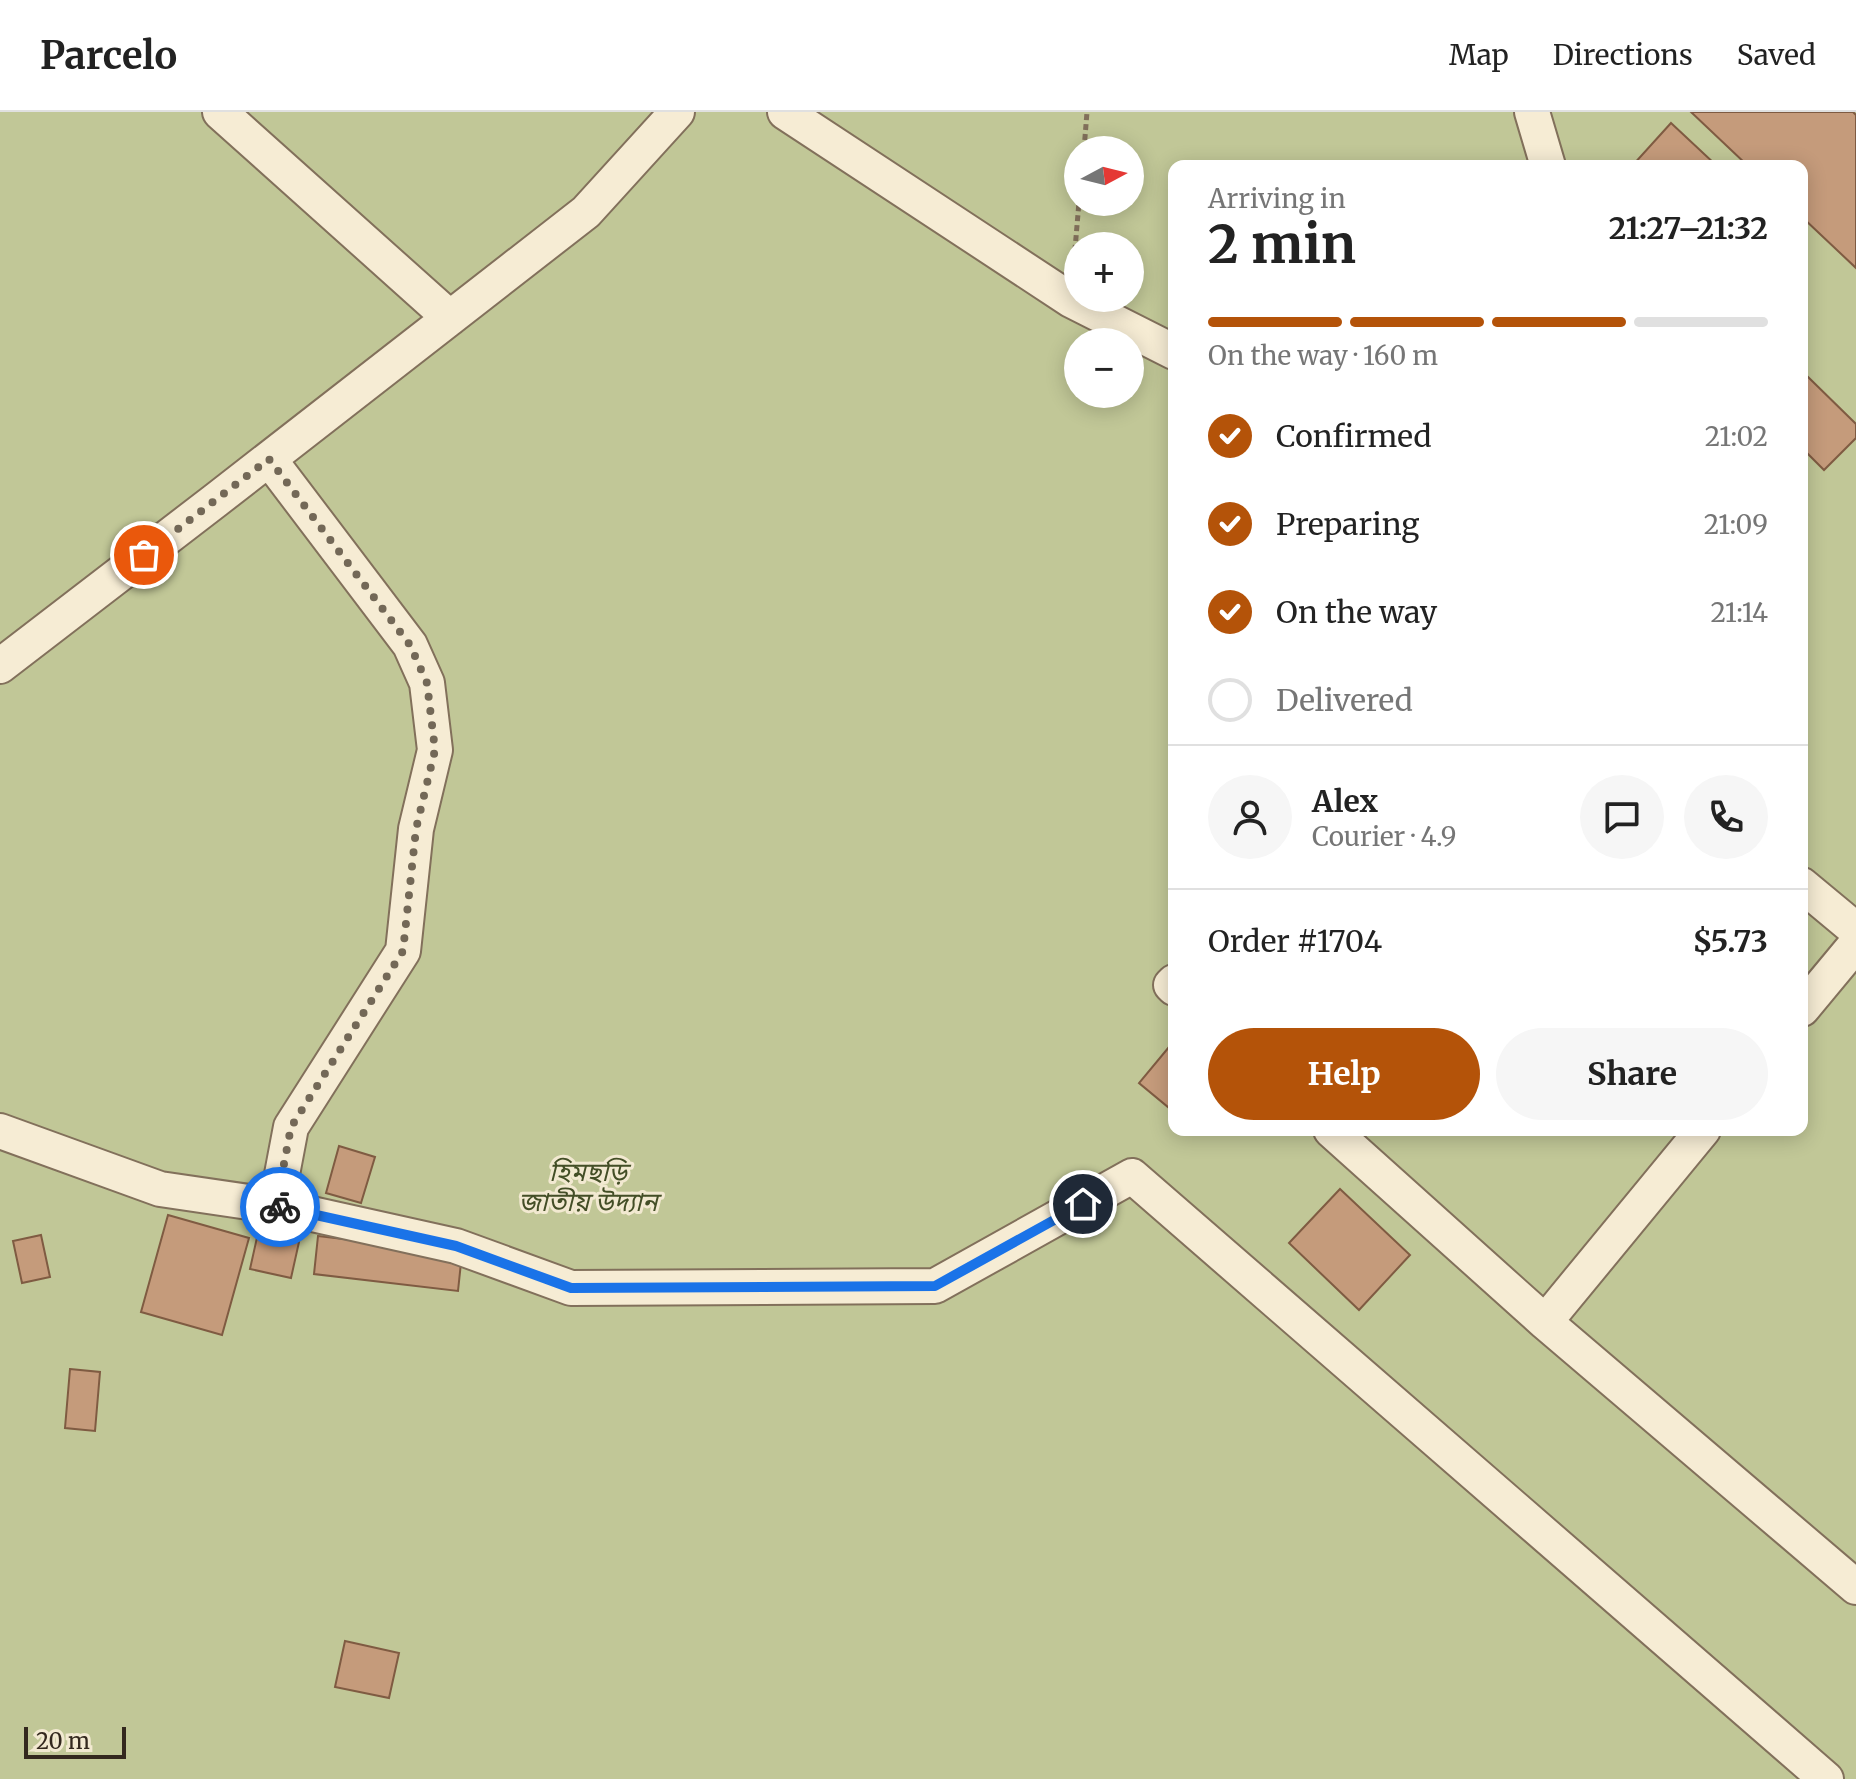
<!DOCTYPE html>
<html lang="en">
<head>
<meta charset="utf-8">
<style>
  body { margin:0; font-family:Merriweather,"Noto Sans Bengali",serif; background:#f6f6f6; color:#222; height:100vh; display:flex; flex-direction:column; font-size:30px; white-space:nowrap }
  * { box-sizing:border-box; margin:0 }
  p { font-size:26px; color:#767676 }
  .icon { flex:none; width:44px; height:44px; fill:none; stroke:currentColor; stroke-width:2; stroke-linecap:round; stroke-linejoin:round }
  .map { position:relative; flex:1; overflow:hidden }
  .panel { position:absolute; left:1168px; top:48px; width:640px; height:976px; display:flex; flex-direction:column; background:#fff; border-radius:16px; box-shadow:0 4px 20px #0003 }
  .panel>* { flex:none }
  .needle { width:52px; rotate:83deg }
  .tools { position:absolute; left:1064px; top:24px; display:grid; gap:16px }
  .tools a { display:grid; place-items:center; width:80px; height:80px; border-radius:50%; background:#fff; box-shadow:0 4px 20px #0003; font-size:40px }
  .scale { position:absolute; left:24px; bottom:20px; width:102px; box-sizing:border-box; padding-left:8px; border:4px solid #33281e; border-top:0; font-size:22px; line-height:28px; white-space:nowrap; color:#33281e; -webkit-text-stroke:6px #f2e9d1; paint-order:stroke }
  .pin { position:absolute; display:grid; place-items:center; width:68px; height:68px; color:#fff; margin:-34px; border:4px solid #fff; border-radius:50%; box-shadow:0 2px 8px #0007 }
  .courier { position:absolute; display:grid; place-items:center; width:80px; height:80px; margin:-40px; border:6px solid #1a73e8; border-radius:50%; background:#fff; color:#222; box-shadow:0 2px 10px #0007 }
  .headline em { font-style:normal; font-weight:700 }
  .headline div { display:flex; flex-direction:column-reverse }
  .headline { display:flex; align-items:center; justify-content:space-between; height:136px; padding:0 40px }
  h1 { font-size:52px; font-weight:700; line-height:60px }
  .bar { display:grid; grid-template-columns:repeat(4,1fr); gap:12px 8px; align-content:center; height:96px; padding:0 40px }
  .bar i { height:10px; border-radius:6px; background:#e0e0e0 }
  .bar .on { background:#b45309 }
  .bar p { grid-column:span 4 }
  .line { display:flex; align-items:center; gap:20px; padding:0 40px; border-top:2px solid #e0e0e0 }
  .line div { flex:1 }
  .round { display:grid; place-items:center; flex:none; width:84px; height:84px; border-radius:42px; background:#f6f6f6 }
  ol { padding:0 40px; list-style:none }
  li { display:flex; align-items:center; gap:24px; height:88px }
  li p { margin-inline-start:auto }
  li .icon { padding:8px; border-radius:50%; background:#b45309; color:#fff; stroke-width:4 }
  li:last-child { color:#767676 }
  li i { width:44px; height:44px; border:4px solid #e0e0e0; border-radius:50% }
  .button { display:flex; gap:16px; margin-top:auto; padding:16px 40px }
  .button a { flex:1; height:92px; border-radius:48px; background:#b45309; color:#fff; font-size:32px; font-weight:700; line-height:92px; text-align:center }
  .button a+a { background:#f6f6f6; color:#222 }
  header { display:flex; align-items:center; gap:48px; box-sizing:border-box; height:112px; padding:0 40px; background:#fff; border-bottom:2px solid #e0e0e0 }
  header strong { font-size:38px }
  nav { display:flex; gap:44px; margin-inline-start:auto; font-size:28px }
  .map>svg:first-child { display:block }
  .green { fill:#c1c797; fill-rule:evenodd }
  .building { fill:#c59b7b; stroke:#7f5b42; stroke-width:2 }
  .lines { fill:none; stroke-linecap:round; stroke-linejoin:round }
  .minor-casing { stroke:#82705b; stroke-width:38 }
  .path { stroke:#82705b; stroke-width:5; stroke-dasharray:6 4; stroke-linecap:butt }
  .minor { stroke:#f6ecd4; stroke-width:34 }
  .done { stroke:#736857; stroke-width:8; stroke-dasharray:0 14.4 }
  .route { stroke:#1a73e8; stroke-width:10 }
  .labels { text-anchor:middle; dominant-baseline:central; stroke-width:6; stroke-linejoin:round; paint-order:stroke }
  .park-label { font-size:26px; font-style:italic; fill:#434e26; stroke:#f2e9d1 }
</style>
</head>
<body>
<header>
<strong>Parcelo</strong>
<nav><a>Map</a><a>Directions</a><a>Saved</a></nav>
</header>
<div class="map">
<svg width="1856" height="1667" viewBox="0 0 1856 1667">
  <rect width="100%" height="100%" fill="#eadec2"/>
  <path class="green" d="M0,0H1856V1667H0ZM1078,38H1130V90H1078ZM1174,54H1802V1018H1174ZM1078,134H1130V186H1078ZM1078,230H1130V282H1078Z"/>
  <path class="building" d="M1691,0H1853L1856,3V156L1802,105V54H1748Z
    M1671,11L1717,54H1632Z
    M1806,263L1856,312V326L1824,358L1802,336V266Z
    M1169,935L1174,939V1000L1139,971Z
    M339,1034L375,1045L361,1091L326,1081Z
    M1340,1077L1410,1143L1359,1198L1289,1131Z
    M168,1103L249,1126L222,1223L141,1200Z
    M258,1121L299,1130L291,1166L250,1157Z
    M41,1123L50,1165L22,1171L13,1129Z
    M318,1124L462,1141L458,1179L314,1162Z
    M70,1257L100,1260L95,1319L65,1316Z
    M345,1529L399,1541L389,1586L335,1575Z"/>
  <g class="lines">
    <g class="minor-casing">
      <path id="minor" d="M220,0L450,206
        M785,0L1071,188L1174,240
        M1532,0L1548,54
        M269,347L410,533L427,571L435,638L416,717L403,839L291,1015L276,1094
        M0,554L216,388L586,100L677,0
        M1802,773L1856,818
        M1174,870L1171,873L1174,876
        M1802,897L1856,832
        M1331,1018L1545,1210L1856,1475
        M0,1019L160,1077L276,1094L456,1134L571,1176L935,1174L1132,1064L1826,1667
        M1545,1210L1703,1018"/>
    </g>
    <path class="path" d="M1084,38L1087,0
      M1074,149L1079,90"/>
    <use href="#minor" class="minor"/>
  </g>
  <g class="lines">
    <path class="done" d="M144,443L269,347L410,533L427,571L435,638L416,717L403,839L291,1015L276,1094L280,1095"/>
    <path class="route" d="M280,1095L456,1134L571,1176L935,1174L1083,1092"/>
  </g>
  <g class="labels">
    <g class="park-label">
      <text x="588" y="1059">হিমছড়ি<tspan x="588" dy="30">জাতীয় উদ্যান</tspan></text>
    </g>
  </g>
</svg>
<div class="tools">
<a><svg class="needle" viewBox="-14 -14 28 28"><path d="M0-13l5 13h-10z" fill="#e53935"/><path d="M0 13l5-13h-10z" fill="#767676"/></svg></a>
<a>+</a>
<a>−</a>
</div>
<div class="scale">20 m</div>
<div class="pin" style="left:144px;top:443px;background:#ea580c"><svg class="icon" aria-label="bag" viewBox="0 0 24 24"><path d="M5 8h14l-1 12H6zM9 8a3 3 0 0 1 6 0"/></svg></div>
<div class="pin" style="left:1083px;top:1092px;background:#1f2937"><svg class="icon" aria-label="home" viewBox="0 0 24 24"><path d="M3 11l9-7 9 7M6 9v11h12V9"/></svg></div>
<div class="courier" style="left:280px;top:1095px"><svg class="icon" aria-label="bike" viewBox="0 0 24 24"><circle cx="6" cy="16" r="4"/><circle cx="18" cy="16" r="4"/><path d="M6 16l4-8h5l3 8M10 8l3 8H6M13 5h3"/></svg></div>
<section class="panel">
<div class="headline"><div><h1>2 min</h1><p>Arriving in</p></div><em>21:27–21:32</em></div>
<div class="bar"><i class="on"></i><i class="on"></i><i class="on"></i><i></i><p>On the way · 160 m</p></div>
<ol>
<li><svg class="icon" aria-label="check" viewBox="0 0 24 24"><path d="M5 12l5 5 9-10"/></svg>Confirmed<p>21:02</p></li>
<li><svg class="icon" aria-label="check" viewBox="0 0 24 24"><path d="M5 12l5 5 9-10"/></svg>Preparing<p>21:09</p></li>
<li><svg class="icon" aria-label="check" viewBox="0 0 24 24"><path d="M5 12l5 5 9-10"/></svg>On the way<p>21:14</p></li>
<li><i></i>Delivered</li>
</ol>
<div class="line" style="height:144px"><a class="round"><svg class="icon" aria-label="person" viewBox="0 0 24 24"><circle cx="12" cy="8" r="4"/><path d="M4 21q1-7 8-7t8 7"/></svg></a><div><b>Alex</b><p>Courier · 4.9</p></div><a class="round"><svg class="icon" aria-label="chat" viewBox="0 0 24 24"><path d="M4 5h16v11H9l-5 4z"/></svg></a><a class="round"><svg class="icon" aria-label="phone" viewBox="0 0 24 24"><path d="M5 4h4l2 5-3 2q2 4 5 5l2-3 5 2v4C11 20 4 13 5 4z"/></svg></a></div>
<div class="line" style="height:104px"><div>Order #1704</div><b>$5.73</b></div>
<div class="button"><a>Help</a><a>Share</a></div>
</section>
</div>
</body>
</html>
